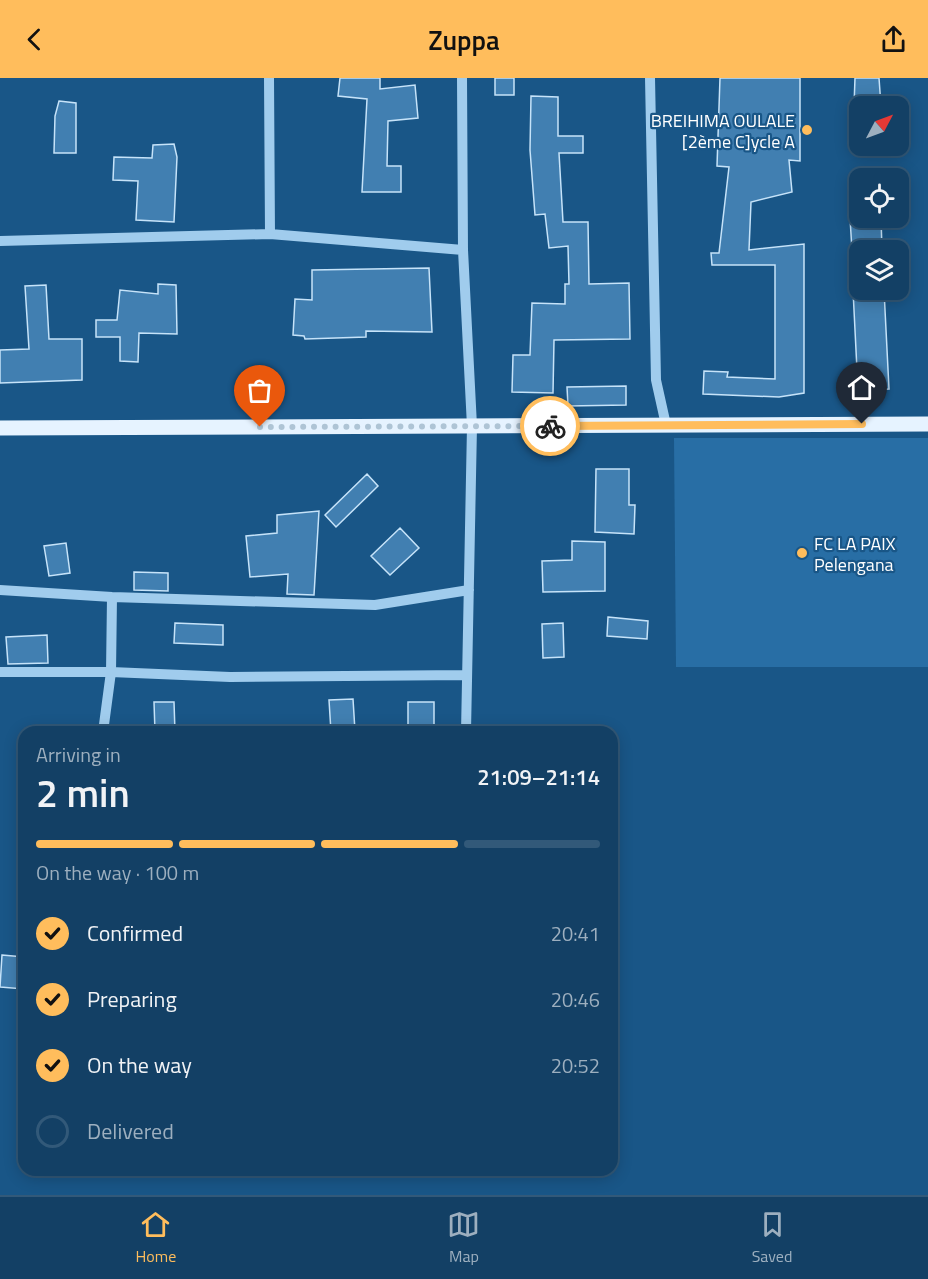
<!DOCTYPE html>
<html lang="en">
<head>
<meta charset="utf-8">
<style>
  body { margin:0; font-family:"Titillium Web",sans-serif; background:#1c476b; color:#f1f3f6; height:100vh; display:flex; flex-direction:column; font-size:22px; white-space:nowrap }
  * { box-sizing:border-box; margin:0 }
  p { font-size:20px; color:#9dafbf }
  .icon { flex:none; width:33px; height:33px; fill:none; stroke:currentColor; stroke-width:2; stroke-linecap:round; stroke-linejoin:round }
  .map { position:relative; flex:1; overflow:hidden }
  .details { position:absolute; left:18px; top:648px; width:600px; height:450px; display:flex; flex-direction:column; background:#134065; border-radius:18px; box-shadow:0 3px 15px #0003,0 0 0 2px #325979 }
  .details>* { flex:none }
  .needle { width:39px; rotate:49deg }
  .buttons { position:absolute; left:849px; top:18px; display:grid; gap:12px }
  .buttons a { display:grid; place-items:center; width:60px; height:60px; border-radius:12px; background:#134065; box-shadow:0 3px 15px #0003,0 0 0 2px #325979; font-size:30px }
  .pin { position:absolute; display:grid; place-items:center; width:51px; height:51px; color:#fff; margin:-62px -26px; border-radius:50% 50% 50% 0; rotate:-45deg; box-shadow:0 0 6px #0007 }
  .pin .icon { rotate:45deg }
  .courier { position:absolute; display:grid; place-items:center; width:60px; height:60px; margin:-30px; border:4px solid #ffbd5c; border-radius:50%; background:#fff; color:#222; box-shadow:0 2px 8px #0007 }
  .headline em { font-style:normal; font-weight:600 }
  .headline div { display:flex; flex-direction:column-reverse }
  .headline { display:flex; align-items:center; justify-content:space-between; height:102px; padding:0 18px }
  h1 { font-size:39px; font-weight:600; line-height:45px }
  .bar { display:grid; grid-template-columns:repeat(4,1fr); gap:9px 6px; align-content:center; height:72px; padding:0 18px }
  .bar i { height:8px; border-radius:4px; background:#325979 }
  .bar .selected { background:#ffbd5c }
  .bar p { grid-column:span 4 }
  ol { padding:0 18px; list-style:none }
  li { display:flex; align-items:center; gap:18px; height:66px }
  li p { margin-inline-start:auto }
  li .icon { padding:6px; border-radius:50%; background:#ffbd5c; color:#111; stroke-width:4 }
  li:last-child { color:#9dafbf }
  li i { width:33px; height:33px; border:3px solid #325979; border-radius:50% }
  header { display:flex; justify-content:space-between; align-items:center; height:78px; padding:0 18px; background:#ffbd5c; color:#111; font-size:27px; font-weight:600 }
  .tab-bar { display:flex; justify-content:space-around; align-items:center; height:84px; border-top:2px solid #325979; background:#134065; font-size:16px; color:#9dafbf }
  .tab-bar a { display:grid; justify-items:center; gap:3px }
  .tab-bar .selected { color:#ffbd5c }
  .map>svg:first-child { display:block }
  .green { fill:#286ea5 }
  .building { fill:#417fb1; stroke:#c6e3f9; stroke-width:1.5 }
  .lines { fill:none; stroke-linecap:round; stroke-linejoin:round }
  .minor { stroke:#a0cced; stroke-width:10 }
  .major { stroke:#e6f3ff; stroke-width:15 }
  .done { stroke:#aec4d5; stroke-width:6; stroke-dasharray:0 10.8 }
  .route { stroke:#ffbd5c; stroke-width:8 }
  .poi-dot { fill:#ffbd5c; stroke:#195687; stroke-width:2 }
  .labels { text-anchor:middle; dominant-baseline:central; stroke-width:4.5; stroke-linejoin:round; paint-order:stroke }
  .poi-label { font-size:18px; fill:#fff; stroke:#195687; text-anchor:end }
</style>
</head>
<body>
<header><svg class="icon" aria-label="back" viewBox="0 0 24 24"><path d="M15 5l-7 7 7 7"/></svg>Zuppa<svg class="icon" aria-label="share" viewBox="0 0 24 24"><path d="M12 15V3M7 8l5-5 5 5M5 13v7h14v-7"/></svg></header>
<div class="map">
<svg width="928" height="1117" viewBox="0 0 928 1117">
  <rect width="100%" height="100%" fill="#195687"/>
  <path class="green" d="M674,360H928V589H676Z"/>
  <path class="building" d="M340,0H380V11L415,7L418,40L388,43L387,88H401V114H362L367,21L338,18Z
    M495,0H514V17H495Z
    M720,0H800V83L789,82L792,114L751,124L749,172L804,166V315L779,319L703,316L704,293L728,294L727,299L775,301V187H712L711,175H719L729,89L717,88Z
    M855,0H879L881,28H854Z
    M531,18L558,19V58H583V75H559L563,144H588L589,206L629,205L630,261L554,262L553,315L512,314L513,277H530L532,225L565,226V206H569L568,168L549,170L545,136L535,137L530,72Z
    M59,23L76,25V75H54L55,38Z
    M174,66L177,79L174,144L136,142L138,103L113,102L114,79L152,80L153,67Z
    M850,140H881L882,172H852Z
    M429,190L432,254L366,253V259L305,261L304,258L293,257L295,221L312,222V192Z
    M158,206L176,207L177,256L139,255L138,284L120,283V259H96V242H117L120,212L158,216Z
    M46,207L49,261H82V302L0,305V272L29,271L25,208Z
    M853,212H884L889,311L858,312Z
    M626,308V327L568,328L567,309Z
    M596,391H629V427H635L634,456L595,454Z
    M367,396L378,408L336,449L325,437Z
    M319,433L314,517L287,516L288,496L250,499L246,458L277,455V437Z
    M400,450L419,470L390,497L371,478Z
    M572,463L605,464V513L543,514L542,483L572,482Z
    M66,465L70,495L49,498L44,468Z
    M134,494L168,495V513L134,512Z
    M608,539L648,543L647,561L607,558Z
    M175,545L223,547V567L174,565Z
    M563,545L564,579L543,580L542,546Z
    M47,557L48,585L8,586L6,559Z
    M353,621L355,653L331,654L329,622Z
    M154,624H174L175,654H155Z
    M408,624H434V647L408,648Z
    M2,877L24,879V911L0,909Z"/>
  <g class="lines">
    <path class="minor" d="M269,0L270,156
      M462,0L463,172L472,348L466,654
      M650,0L656,302L666,347
      M0,163L270,156L463,172
      M0,512L112,519L375,527L469,512
      M0,594H111L230,599L467,597
      M103,654L111,594L112,519"/>
    <path class="major" d="M0,350L928,346"/>
  </g>
  <g class="lines">
    <path class="done" d="M260,349L550,348"/>
    <path class="route" d="M550,348L862,346"/>
  </g>
  <g class="poi-dot">
    <circle cx="807" cy="52" r="6"/>
    <circle cx="802" cy="475" r="6"/>
  </g>
  <g class="labels">
    <g class="poi-label">
      <text x="795" y="42">BREIHIMA OULALE<tspan x="795" dy="21">[2ème C]ycle A</tspan></text>
      <text x="814" y="465" text-anchor="start">FC LA PAIX<tspan x="814" dy="21">Pelengana</tspan></text>
    </g>
  </g>
</svg>
<div class="buttons">
<a><svg class="needle" viewBox="-14 -14 28 28"><path d="M0-13l5 13h-10z" fill="#e53935"/><path d="M0 13l5-13h-10z" fill="#9dafbf"/></svg></a>
<a><svg class="icon" aria-label="locate" viewBox="0 0 24 24"><circle cx="12" cy="12" r="6"/><path d="M12 2v4M12 18v4M2 12h4M18 12h4"/></svg></a>
<a><svg class="icon" aria-label="layers" viewBox="0 0 24 24"><path d="M12 4l9 5-9 5-9-5zM3 14l9 5 9-5"/></svg></a>
</div>
<div class="pin" style="left:260px;top:349px;background:#ea580c"><svg class="icon" aria-label="bag" viewBox="0 0 24 24"><path d="M5 8h14l-1 12H6zM9 8a3 3 0 0 1 6 0"/></svg></div>
<div class="pin" style="left:862px;top:346px;background:#1f2937"><svg class="icon" aria-label="home" viewBox="0 0 24 24"><path d="M3 11l9-7 9 7M6 9v11h12V9"/></svg></div>
<div class="courier" style="left:550px;top:348px"><svg class="icon" aria-label="bike" viewBox="0 0 24 24"><circle cx="6" cy="16" r="4"/><circle cx="18" cy="16" r="4"/><path d="M6 16l4-8h5l3 8M10 8l3 8H6M13 5h3"/></svg></div>
<section class="details">
<div class="headline"><div><h1>2 min</h1><p>Arriving in</p></div><em>21:09–21:14</em></div>
<div class="bar"><i class="selected"></i><i class="selected"></i><i class="selected"></i><i></i><p>On the way · 100 m</p></div>
<ol>
<li><svg class="icon" aria-label="check" viewBox="0 0 24 24"><path d="M5 12l5 5 9-10"/></svg>Confirmed<p>20:41</p></li>
<li><svg class="icon" aria-label="check" viewBox="0 0 24 24"><path d="M5 12l5 5 9-10"/></svg>Preparing<p>20:46</p></li>
<li><svg class="icon" aria-label="check" viewBox="0 0 24 24"><path d="M5 12l5 5 9-10"/></svg>On the way<p>20:52</p></li>
<li><i></i>Delivered</li>
</ol>
</section>
</div>
<nav class="tab-bar">
<a class="selected"><svg class="icon" aria-label="home" viewBox="0 0 24 24"><path d="M3 11l9-7 9 7M6 9v11h12V9"/></svg>Home</a>
<a><svg class="icon" aria-label="map" viewBox="0 0 24 24"><path d="M3 6l6-2 6 2 6-2v14l-6 2-6-2-6 2zM9 4v14M15 6v14"/></svg>Map</a>
<a><svg class="icon" aria-label="saved" viewBox="0 0 24 24"><path d="M7 4h10v16l-5-4-5 4z"/></svg>Saved</a>
</nav>
</body>
</html>
